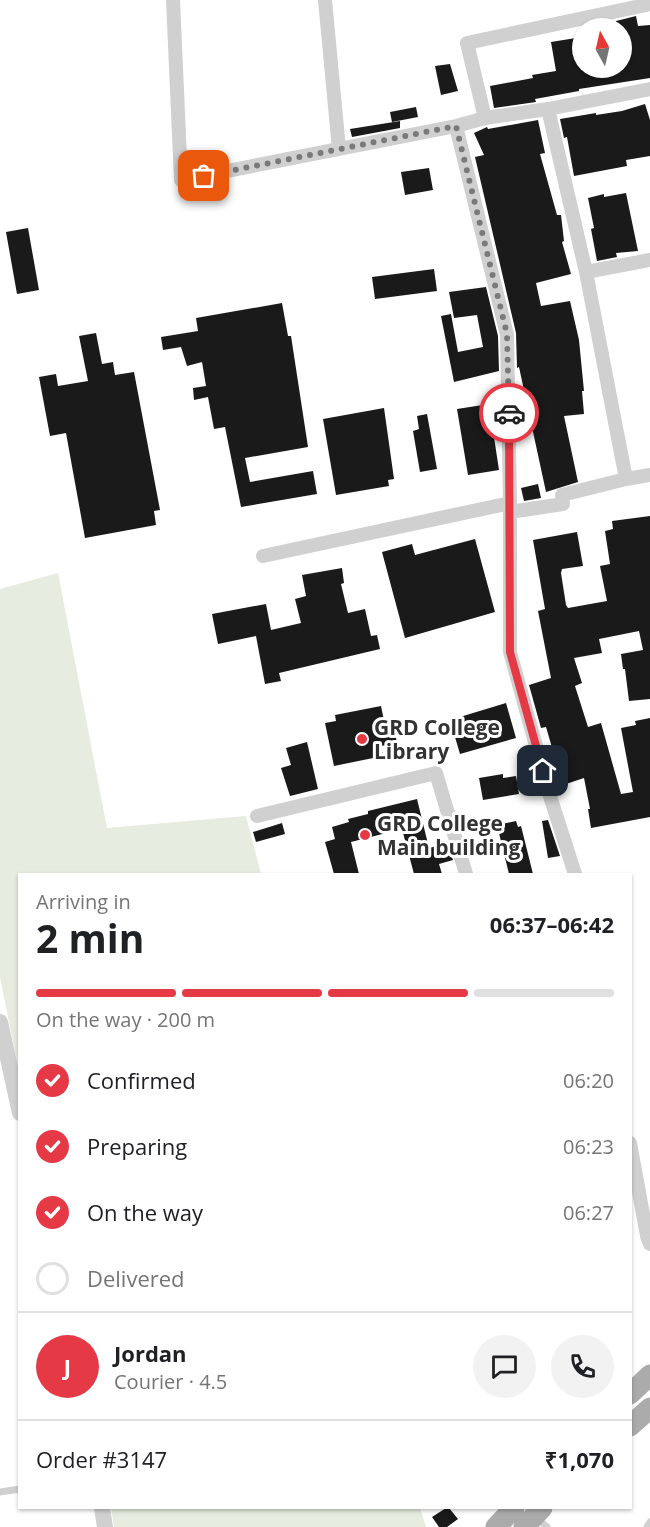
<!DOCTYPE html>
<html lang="en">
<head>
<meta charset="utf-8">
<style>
  body { margin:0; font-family:"Open Sans",sans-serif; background:#f2f2f2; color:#202124; height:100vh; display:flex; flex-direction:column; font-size:22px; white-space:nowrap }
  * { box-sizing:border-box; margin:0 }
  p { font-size:20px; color:#757577 }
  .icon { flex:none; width:33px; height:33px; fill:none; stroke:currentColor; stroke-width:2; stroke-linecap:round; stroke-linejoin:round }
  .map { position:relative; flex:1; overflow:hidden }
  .drawer { position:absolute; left:18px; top:873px; width:614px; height:636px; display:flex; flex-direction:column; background:#fff; border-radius:0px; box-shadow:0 2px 4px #0004 }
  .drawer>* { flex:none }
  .needle { width:39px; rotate:352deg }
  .fabs { position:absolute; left:572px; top:18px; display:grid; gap:12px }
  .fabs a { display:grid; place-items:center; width:60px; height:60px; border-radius:50%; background:#fff; box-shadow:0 2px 4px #0004; font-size:30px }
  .pin { position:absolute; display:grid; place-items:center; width:51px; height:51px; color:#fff; margin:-26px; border-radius:12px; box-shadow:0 3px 9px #0006 }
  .courier { position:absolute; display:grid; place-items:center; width:60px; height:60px; margin:-30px; border:4px solid #e63946; border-radius:50%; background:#fff; color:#222; box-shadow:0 2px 8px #0007 }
  .headline em { font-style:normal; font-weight:700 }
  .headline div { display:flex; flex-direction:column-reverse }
  .headline { display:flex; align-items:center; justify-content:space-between; height:102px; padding:0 18px }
  h1 { font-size:39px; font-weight:700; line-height:45px }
  .bar { display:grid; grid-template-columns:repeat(4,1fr); gap:9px 6px; align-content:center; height:72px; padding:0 18px }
  .bar i { height:8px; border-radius:4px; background:#e0e0e0 }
  .bar .on { background:#e63946 }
  .bar p { grid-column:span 4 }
  .line { display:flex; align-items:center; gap:15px; padding:0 18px; border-top:2px solid #e0e0e0 }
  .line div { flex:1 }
  .round { display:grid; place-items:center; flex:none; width:63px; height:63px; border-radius:32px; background:#f2f2f2 }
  ol { padding:0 18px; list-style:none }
  li { display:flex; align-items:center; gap:18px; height:66px }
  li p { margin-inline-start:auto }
  li .icon { padding:6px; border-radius:50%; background:#e63946; color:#fff; stroke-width:4 }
  li:last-child { color:#757577 }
  li i { width:33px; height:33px; border:3px solid #e0e0e0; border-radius:50% }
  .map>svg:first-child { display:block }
  .green { fill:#e6ecdf }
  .building { fill:#1a1a1a }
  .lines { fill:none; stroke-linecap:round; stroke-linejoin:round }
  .service { stroke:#d0d0d0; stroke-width:7 }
  .minor { stroke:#d0d0d0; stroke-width:14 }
  .tertiary { stroke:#d0d0d0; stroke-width:16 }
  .primary { stroke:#ababab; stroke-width:21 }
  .done { stroke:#7a7a7a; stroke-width:6; stroke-dasharray:0 10.8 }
  .route { stroke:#e63946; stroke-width:8 }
  .poi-dot { fill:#e63946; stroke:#fff; stroke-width:2 }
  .labels { text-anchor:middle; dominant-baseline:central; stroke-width:6; stroke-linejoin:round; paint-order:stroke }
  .poi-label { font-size:21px; font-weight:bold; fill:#333; stroke:#fff; text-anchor:start }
</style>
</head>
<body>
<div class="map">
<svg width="650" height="1527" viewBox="0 0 650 1527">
  <rect width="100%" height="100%" fill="#fff"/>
  <path class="green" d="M58,573L107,828L246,816L261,874H20L19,1072L0,977V589Z
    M111,1508H420L426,1527H114Z"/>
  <path class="building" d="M636,16L638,26L650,25V78L579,89V91L535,99L536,102L494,108L490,86L533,78L532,75L556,71L551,42L582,37V68H621V28H617L616,21Z
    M450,64L458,91L441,95L435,66Z
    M645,104L650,120V156L626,160L627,166L574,176L567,137L564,138L560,119L596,113V115L622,111Z
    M416,107L418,117L392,122L390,112Z
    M538,120L545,153L540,154L557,215H561L564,241L562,242L571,274L536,283L541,306L570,301L579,340L584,391H582L584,414L564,416L578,482L546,492L519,367L517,368L516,333L475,157L484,155L474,133L487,127L488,129Z
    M400,121V128L352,137L350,129Z
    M429,168L433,190L405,195L401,172Z
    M626,193L638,251L616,253L617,257L597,261L591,229L594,228L588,198L604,194V197Z
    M28,228L39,290L17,294L6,232Z
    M434,269L437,291L375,299L372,277Z
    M486,287L498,336L499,371L454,382L441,316L451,314L458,352L483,347L477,315L454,318L449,292Z
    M282,303L288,336H291L308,447L245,458L250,482L313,471L317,494L241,507L225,427L214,429L208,397L194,400L193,388L206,386L202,362L187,366L181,347L163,350L161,337L198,331L196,318Z
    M96,333L102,364L113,362L115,375L134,372L160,510L154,511L156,525L85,538L66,433L50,436L39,377L56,374L58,386L88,381L79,336Z
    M489,404L499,470L468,475L457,409Z
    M384,408L394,479L388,480L389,486L336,495L323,419Z
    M427,414L437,469L420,472L413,431L419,429L417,416Z
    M538,484L541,498L524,501L521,488Z
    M650,516V699L629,701L625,669H623L621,654L643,650L639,631L599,639L602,653L574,658L582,683L575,686L588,727L601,723L621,794L633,792L621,728L636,725L635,721L650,718V817L591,828L588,809H590L584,778L563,785L546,727L541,728L529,685L551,678L538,611L545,609L533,540L577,532L583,566L562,569L561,573L566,605L568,608L607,601L600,566L610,564L605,531L613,529L612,521Z
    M475,539L495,612L405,638L382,552L412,544L415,555Z
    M342,568L344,583L341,584L348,613L365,609L371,636L377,635L380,649L279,673L281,681L265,684L256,636L218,644L212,614L266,604L271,630L301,623L295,599L306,596L302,575Z
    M506,703L516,738L460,754L450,720Z
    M381,706L387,735L395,733L397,743L381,746L383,756L334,766L325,723L336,721L335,715Z
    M307,742L318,789L290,796L281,768L291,765L286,748Z
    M503,774V778L516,776L519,794L483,800L479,778Z
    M417,799L429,848L437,846L439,854L450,852L453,860L439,864L442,874H414L402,829L351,842L359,874H334L325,842L335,839L332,827L349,822L348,819L368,814V811Z
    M548,820L560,856L548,858L542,821Z
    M516,821L518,827L521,826L533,874H509L497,825Z
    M282,823L285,834L256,842L253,832Z
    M446,1508H449L458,1519L447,1527H439L432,1517Z"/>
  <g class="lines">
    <path class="service" d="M0,1492L20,1489
      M536,1518L547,1527
      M647,1527L650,1522"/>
    <path class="minor" d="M173,0L181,180L456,126
      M325,0L339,149
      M650,89L548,109L586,272L650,260
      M548,109L485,118L467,43L650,4
      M485,118L456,126L507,335L510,503V652L549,793L575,874
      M626,479L650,475
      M510,512L563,504L562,495L626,479L586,272
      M263,556L510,503
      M257,816L436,773L466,874
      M630,1143L647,1236L650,1244"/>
    <path class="tertiary" d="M0,1022L20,1113
      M102,1508L105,1527"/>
    <path class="primary" d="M630,1394L650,1375
      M630,1426L650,1408
      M496,1527L514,1508
      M524,1527L542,1508"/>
  </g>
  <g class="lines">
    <path class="done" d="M204,176L456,126L507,334L509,413"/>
    <path class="route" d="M509,413L510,652L543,771"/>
  </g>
  <g class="poi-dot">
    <circle cx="362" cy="739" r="6"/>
    <circle cx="365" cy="835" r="6"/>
  </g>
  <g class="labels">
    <g class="poi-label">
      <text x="374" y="727">GRD College<tspan x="374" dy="24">Library</tspan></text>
      <text x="377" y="823">GRD College<tspan x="377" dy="24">Main building</tspan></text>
    </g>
  </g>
</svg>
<div class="fabs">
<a><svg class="needle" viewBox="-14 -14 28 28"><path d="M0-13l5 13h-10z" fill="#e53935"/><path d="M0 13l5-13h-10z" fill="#757577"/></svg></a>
</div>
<div class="pin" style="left:204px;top:176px;background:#ea580c"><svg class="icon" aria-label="bag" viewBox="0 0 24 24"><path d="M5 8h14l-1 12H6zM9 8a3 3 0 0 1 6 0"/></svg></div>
<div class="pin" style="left:543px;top:771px;background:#1f2937"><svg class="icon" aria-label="home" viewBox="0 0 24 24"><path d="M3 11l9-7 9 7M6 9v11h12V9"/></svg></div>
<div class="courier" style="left:509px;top:413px"><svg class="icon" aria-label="car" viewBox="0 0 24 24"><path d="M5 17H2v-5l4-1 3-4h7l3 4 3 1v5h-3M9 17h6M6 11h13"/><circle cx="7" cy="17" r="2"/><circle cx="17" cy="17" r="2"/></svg></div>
<section class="drawer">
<div class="headline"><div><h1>2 min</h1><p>Arriving in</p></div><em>06:37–06:42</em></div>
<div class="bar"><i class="on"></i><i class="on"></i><i class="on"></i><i></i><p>On the way · 200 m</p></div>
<ol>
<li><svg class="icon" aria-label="check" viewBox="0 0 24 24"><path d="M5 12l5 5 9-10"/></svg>Confirmed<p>06:20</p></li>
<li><svg class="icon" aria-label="check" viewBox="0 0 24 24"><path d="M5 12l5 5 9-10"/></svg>Preparing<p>06:23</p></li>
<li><svg class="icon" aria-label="check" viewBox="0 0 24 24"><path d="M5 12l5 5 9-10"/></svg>On the way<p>06:27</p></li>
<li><i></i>Delivered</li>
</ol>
<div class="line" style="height:108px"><b class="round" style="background:#e63946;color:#fff">J</b><div><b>Jordan</b><p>Courier · 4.5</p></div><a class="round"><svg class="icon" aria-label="chat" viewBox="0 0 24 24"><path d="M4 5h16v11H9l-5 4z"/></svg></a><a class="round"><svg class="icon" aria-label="phone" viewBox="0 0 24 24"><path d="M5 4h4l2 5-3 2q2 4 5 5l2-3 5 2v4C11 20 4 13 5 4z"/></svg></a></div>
<div class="line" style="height:78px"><div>Order #3147</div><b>₹1,070</b></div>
</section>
</div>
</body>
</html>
